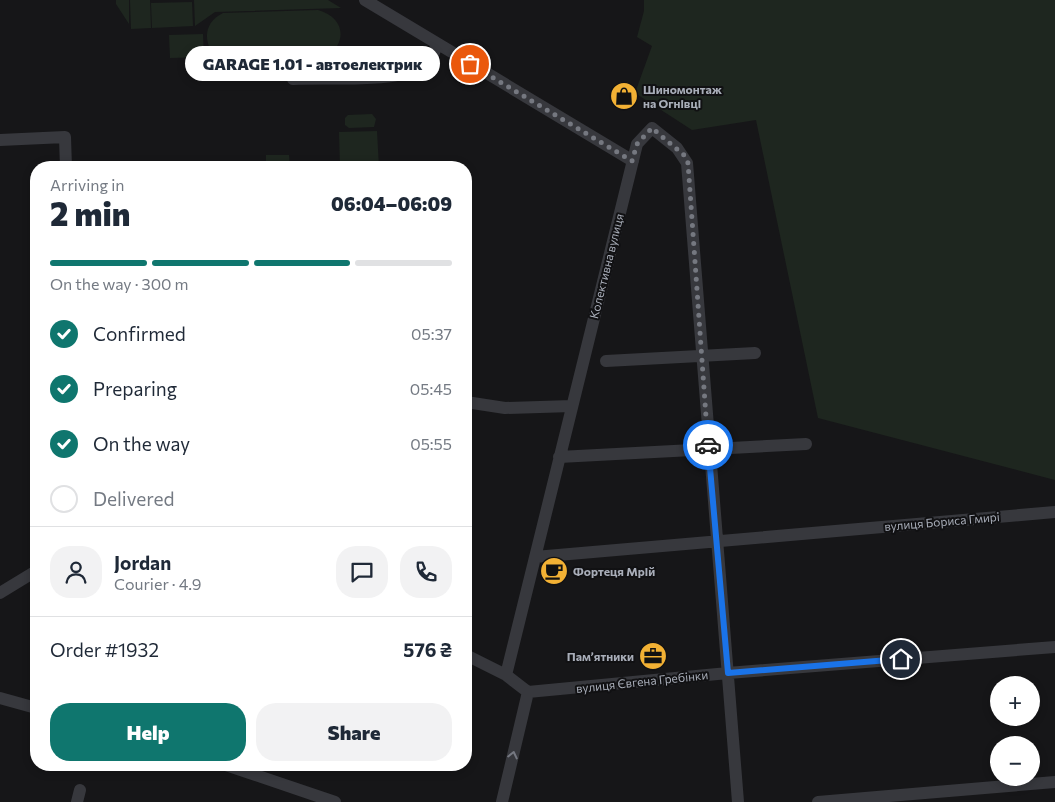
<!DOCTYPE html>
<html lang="en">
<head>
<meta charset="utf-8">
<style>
  body { margin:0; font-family:Commissioner,sans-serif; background:#f2f2f3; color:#1f2937; height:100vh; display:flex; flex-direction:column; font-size:19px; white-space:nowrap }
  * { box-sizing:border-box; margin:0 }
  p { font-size:16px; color:#747a83 }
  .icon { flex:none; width:28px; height:28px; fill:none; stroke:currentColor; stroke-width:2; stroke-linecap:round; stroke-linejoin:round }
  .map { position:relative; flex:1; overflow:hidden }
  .drawer { position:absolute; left:30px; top:161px; width:442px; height:610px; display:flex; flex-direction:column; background:#fff; border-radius:20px; box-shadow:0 2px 8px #0003 }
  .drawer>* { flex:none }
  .buttons { position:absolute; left:990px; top:676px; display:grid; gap:10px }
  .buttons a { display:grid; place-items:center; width:50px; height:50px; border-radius:50%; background:#fff; box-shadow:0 2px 8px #0003; font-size:25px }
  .pin { position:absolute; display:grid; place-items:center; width:42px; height:42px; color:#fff; margin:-21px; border:2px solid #fff; border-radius:50%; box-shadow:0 1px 5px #0007 }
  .courier { position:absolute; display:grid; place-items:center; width:50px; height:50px; margin:-25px; border:4px solid #1a73e8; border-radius:50%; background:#fff; color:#222; box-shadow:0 1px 6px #0007 }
  .bubble { position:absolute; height:35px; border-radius:18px; background:#fff; box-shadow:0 2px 8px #0003; font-size:16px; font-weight:800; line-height:35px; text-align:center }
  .head em { font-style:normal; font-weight:800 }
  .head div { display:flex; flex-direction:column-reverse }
  .head { display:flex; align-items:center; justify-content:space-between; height:85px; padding:0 20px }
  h1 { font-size:32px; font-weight:800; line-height:38px }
  .bar { display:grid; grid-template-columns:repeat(4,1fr); gap:8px 5px; align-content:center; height:60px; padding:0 20px }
  .bar i { height:6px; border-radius:4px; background:#e0e1e3 }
  .bar .current { background:#0f766e }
  .bar p { grid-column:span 4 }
  .line { display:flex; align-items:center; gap:12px; padding:0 20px; border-top:1px solid #e0e1e3 }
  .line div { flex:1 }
  .round { display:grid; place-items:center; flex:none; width:52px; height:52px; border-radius:20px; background:#f2f2f3 }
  ol { padding:0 20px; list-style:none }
  li { display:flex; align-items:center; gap:15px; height:55px }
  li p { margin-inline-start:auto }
  li .icon { padding:5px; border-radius:50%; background:#0f766e; color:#fff; stroke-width:4 }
  li:last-child { color:#747a83 }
  li i { width:28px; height:28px; border:2px solid #e0e1e3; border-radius:50% }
  .action { display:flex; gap:10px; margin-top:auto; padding:10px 20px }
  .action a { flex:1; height:58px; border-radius:20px; background:#0f766e; color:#fff; font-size:20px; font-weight:800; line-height:58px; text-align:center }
  .action a+a { background:#f2f2f3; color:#1f2937 }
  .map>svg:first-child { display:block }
  .green { fill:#1e261f }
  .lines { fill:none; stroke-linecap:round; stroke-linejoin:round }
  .minor { stroke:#37383d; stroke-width:12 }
  .oneway { stroke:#757881 }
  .done { stroke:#757880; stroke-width:5; stroke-dasharray:0 9 }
  .route { stroke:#1a73e8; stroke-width:6 }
  .labels { text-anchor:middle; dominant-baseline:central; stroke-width:4; stroke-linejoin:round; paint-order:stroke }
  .poi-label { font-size:12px; font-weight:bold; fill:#a8adb8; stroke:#111113; text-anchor:start }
  .street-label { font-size:12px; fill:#a8adb8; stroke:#111113 }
</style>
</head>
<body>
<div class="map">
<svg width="1055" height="802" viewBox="0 0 1055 802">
  <rect width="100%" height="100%" fill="#161618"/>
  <path class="green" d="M116,0H129V24L116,4Z
    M130,0H150L151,28L131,29Z
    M194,0H328L341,8L215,12L195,26Z
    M644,0H1055V480L818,418L756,120L692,130L635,93L652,46L637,37L644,11Z
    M192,2L193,26L152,28L151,3Z
    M318,10C343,17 349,40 327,57L227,62L218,60C203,45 202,23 223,13Z
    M203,34L204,57L170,58L169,35Z
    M372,114L376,119L374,127L349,128L345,125V118L348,115Z
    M377,131L379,167H340L339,132Z
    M266,155H289L290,167H266Z"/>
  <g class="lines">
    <path class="minor" d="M365,0L633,161
      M293,79C337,77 388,83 429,67L437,44
      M0,140L65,137L66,168
      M606,361L755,353
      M466,402L505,408L572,406
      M559,457L806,444
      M535,557L1055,512
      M0,593L36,571
      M466,655L506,675L528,692
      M506,675L637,144L652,128L677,148L687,163L738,802
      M528,692L728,673L1055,647
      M0,698L36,708
      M226,765L335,802
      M77,802L80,790
      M502,802L528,692
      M818,802L1055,782"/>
  </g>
  <defs><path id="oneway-chevron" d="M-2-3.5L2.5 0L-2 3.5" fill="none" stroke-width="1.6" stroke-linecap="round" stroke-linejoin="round" transform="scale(1.25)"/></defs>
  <use class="oneway" href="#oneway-chevron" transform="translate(513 755) rotate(-77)"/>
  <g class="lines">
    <path class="done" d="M470,64L632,161L637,144L652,128L685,156L688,163L708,445"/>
    <path class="route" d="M708,445L728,673L901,659"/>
  </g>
  <defs>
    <g id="shop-disc" transform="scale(1.4375)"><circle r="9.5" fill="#f2b134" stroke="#111113"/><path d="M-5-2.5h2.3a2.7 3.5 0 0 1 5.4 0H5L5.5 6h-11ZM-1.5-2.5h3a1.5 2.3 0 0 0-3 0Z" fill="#111"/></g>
    <g id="cafe-disc" transform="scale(1.4375)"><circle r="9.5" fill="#f2b134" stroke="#111113"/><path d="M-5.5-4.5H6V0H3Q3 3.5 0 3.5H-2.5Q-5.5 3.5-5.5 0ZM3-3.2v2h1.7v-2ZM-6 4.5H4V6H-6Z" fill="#111"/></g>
    <g id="office-disc" transform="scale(1.4375)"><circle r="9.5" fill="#f2b134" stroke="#111113"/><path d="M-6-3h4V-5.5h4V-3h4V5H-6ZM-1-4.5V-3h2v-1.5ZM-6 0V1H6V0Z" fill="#111"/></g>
  </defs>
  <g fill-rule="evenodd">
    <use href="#shop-disc" x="624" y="96"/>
    <use href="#cafe-disc" x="554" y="571"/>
    <use href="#office-disc" x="653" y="656"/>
  </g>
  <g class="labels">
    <g class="poi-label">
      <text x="643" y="89">Шиномонтаж<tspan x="643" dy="14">на Огнівці</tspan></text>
      <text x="573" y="571">Фортеця Мрій</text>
      <text x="634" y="656" text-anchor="end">Памʼятники</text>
    </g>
    <g class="street-label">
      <text transform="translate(606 266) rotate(-76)">Колективна вулиця</text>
      <text transform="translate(942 521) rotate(-5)">вулиця Бориса Гмирі</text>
      <text transform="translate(642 681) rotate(-6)">вулиця Євгена Гребінки</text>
    </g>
  </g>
</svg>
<div class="buttons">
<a>+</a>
<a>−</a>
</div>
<div class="pin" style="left:470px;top:64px;background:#ea580c"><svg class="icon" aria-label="bag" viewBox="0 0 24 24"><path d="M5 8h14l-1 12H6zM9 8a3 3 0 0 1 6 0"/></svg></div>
<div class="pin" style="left:901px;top:659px;background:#1f2937"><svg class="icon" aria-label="home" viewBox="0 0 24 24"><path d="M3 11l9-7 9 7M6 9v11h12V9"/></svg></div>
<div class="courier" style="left:708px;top:445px"><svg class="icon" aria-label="car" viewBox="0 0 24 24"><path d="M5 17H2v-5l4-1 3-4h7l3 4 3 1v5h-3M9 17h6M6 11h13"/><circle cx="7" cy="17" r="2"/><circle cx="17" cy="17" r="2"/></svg></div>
<div class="bubble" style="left:185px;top:46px;width:255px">GARAGE 1.01 - автоелектрик</div>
<section class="drawer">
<div class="head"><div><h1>2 min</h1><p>Arriving in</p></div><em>06:04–06:09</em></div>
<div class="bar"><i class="current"></i><i class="current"></i><i class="current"></i><i></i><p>On the way · 300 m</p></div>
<ol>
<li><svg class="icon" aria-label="check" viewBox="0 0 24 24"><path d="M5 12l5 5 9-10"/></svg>Confirmed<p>05:37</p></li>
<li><svg class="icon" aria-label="check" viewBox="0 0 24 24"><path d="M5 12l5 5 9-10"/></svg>Preparing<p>05:45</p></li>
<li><svg class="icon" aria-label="check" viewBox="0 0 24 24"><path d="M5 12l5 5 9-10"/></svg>On the way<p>05:55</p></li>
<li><i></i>Delivered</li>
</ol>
<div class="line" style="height:90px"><a class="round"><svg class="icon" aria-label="person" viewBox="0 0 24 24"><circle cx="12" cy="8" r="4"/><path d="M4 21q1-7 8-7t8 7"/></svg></a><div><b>Jordan</b><p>Courier · 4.9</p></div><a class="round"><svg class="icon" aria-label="chat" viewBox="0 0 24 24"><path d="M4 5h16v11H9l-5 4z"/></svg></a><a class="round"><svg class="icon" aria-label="phone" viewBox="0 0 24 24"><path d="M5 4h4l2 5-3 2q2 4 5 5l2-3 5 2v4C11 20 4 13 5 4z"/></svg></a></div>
<div class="line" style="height:65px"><div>Order #1932</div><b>576 ₴</b></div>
<div class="action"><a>Help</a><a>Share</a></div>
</section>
</div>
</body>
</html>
